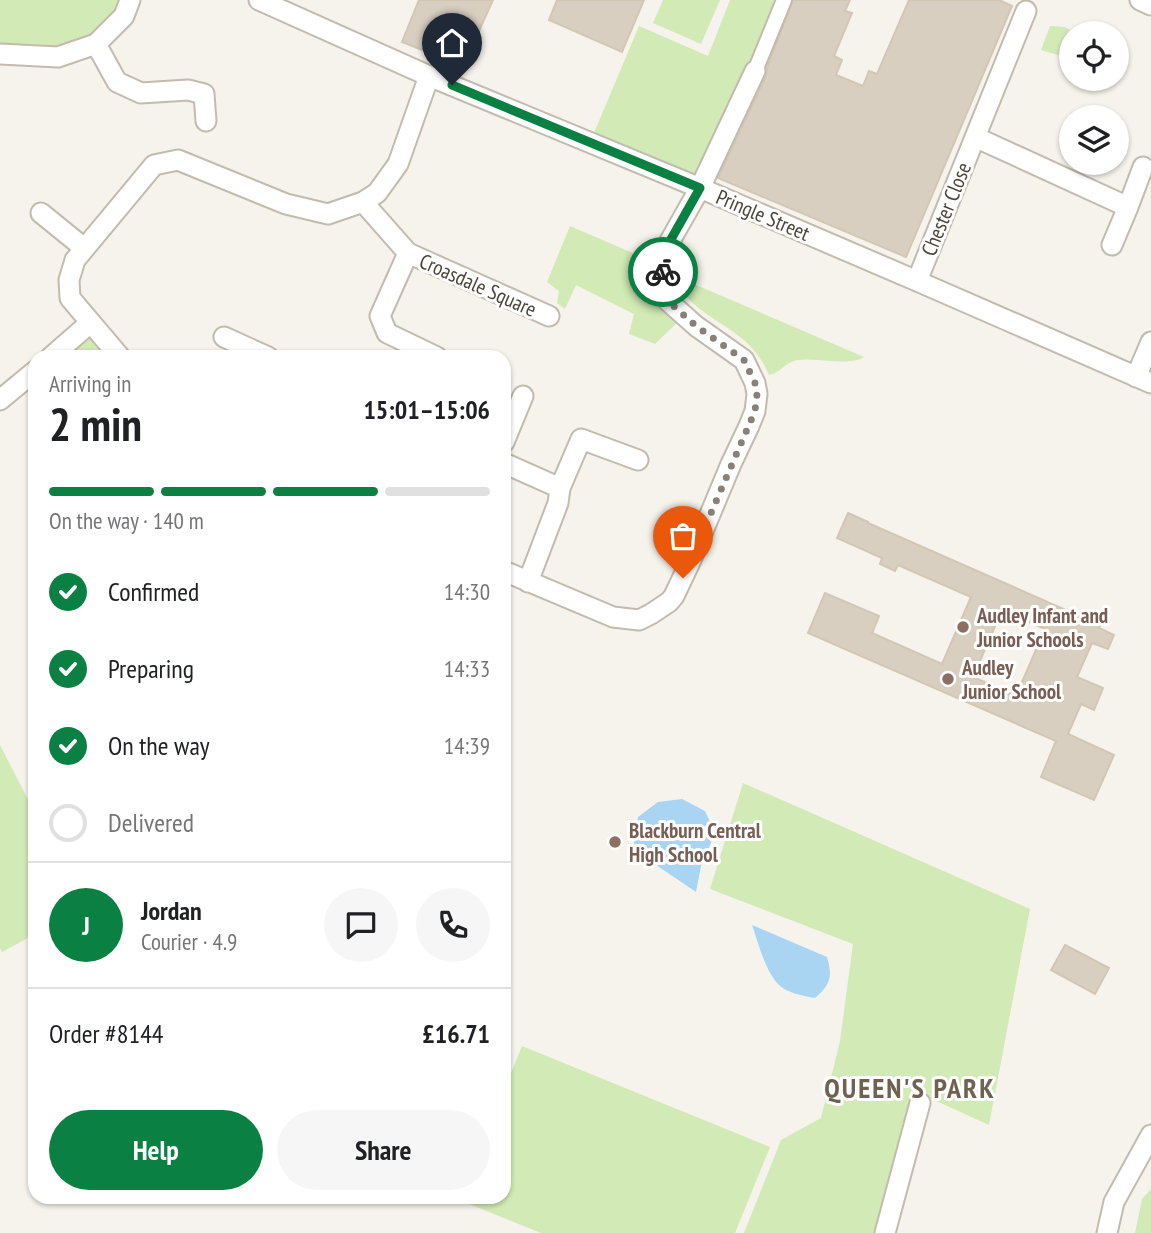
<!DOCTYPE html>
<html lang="en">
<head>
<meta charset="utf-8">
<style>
  body { margin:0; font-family:"PT Sans Narrow",sans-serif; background:#f6f6f6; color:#202124; height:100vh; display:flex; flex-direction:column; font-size:26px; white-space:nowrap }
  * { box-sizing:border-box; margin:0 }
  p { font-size:23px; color:#757577 }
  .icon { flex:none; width:38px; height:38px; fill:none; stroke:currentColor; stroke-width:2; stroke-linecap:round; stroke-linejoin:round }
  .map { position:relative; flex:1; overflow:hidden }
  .panel { position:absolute; left:28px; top:350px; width:483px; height:854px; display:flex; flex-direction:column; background:#fff; border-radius:21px; box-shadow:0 2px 5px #0004 }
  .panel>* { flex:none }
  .fabs { position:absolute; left:1059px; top:21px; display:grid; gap:14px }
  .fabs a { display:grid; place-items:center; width:70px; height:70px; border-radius:50%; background:#fff; box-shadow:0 2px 5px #0004; font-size:35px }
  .pin { position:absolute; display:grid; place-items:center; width:60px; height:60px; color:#fff; margin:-72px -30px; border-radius:50% 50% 50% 0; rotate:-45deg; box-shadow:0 0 7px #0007 }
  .pin .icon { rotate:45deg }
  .courier { position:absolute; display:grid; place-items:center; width:70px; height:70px; margin:-35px; border:5px solid #0b8043; border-radius:50%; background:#fff; color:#222; box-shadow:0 2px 9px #0007 }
  .summary em { font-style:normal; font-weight:800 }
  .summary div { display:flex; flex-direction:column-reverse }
  .summary { display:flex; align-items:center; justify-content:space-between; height:119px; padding:0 21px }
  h1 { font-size:46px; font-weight:800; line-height:52px }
  .bar { display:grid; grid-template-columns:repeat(4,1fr); gap:10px 7px; align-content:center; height:84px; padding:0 21px }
  .bar i { height:9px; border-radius:5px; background:#e0e0e0 }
  .bar .current { background:#0b8043 }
  .bar p { grid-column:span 4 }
  .line { display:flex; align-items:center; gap:18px; padding:0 21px; border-top:2px solid #e0e0e0 }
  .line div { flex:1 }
  .round { display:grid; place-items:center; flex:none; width:74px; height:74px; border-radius:37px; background:#f6f6f6 }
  ol { padding:0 21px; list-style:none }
  li { display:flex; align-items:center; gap:21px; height:77px }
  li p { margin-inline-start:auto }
  li .icon { padding:7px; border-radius:50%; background:#0b8043; color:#fff; stroke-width:4 }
  li:last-child { color:#757577 }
  li i { width:38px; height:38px; border:4px solid #e0e0e0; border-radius:50% }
  .primary-button { display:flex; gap:14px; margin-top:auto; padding:14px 21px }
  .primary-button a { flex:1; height:80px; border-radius:42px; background:#0b8043; color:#fff; font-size:28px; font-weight:800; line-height:80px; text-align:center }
  .primary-button a+a { background:#f6f6f6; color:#202124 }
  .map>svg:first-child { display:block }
  .green { fill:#d2eab5 }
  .water { fill:#a9d4f2 }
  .building { fill:#d8cfc1; stroke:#d3c7b4; stroke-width:2; fill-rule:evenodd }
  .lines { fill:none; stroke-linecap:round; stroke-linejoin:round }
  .pedestrian-casing { stroke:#c2bbae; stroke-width:18 }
  .minor-casing { stroke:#c2bbae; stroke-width:23 }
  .pedestrian { stroke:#fff; stroke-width:14 }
  .minor { stroke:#fff; stroke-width:19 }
  .done { stroke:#878178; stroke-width:7; stroke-dasharray:0 12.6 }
  .route { stroke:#0b8043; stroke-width:9 }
  .education-dot { fill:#8d6e63; stroke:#fff; stroke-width:2.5 }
  .labels { text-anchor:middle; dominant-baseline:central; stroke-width:6; stroke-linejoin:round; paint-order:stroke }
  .street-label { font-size:21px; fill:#4b4439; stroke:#fff }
  .education-label { font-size:21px; font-weight:bold; fill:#785e54; stroke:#fff; text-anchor:start }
  .district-label { font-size:28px; font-weight:bold; letter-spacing:2px; fill:#6e6250; stroke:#fff }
</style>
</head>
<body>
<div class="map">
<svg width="1151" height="1233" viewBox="0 0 1151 1233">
  <rect width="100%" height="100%" fill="#f6f3ec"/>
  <path class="green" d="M0,0H130L96,44L0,54Z
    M663,0H720L701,44L653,23Z
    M730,0H779L700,188L591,140L639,26L708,56Z
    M1050,26L1065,27L1074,33H1071V59L1041,50Z
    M570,226L663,266L684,316L655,344L629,334L634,314L576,285L565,309L557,303L559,291L547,282Z
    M680,278L864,357C848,367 817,357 797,360C785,362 781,373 769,375C764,363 757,353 747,343C727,323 686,309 678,280Z
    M90,323L120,357H77L67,344Z
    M0,745L35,813V934L2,952L0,948Z
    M743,783L1030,909L989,1125L912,1090L893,1233H744L781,1140L821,1118L840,1041L853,944L710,889Z
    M522,1046L770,1147L735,1233H541L459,1200L461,1197H504V1090Z
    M1151,1189V1233H1135L1142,1199Z"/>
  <path class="water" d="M682,799L705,811L713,828L711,843L701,866L696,892L659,867L634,843L638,817L658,802Z
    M752,925L827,957C833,977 830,985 815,998C804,996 786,993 778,984C765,970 758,942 752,925Z"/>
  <path class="building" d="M419,0H493L469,53L433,36L427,52L402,42Z
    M557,0H644L622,52L549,20Z
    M793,0H850L845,11L852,13L834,56L842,60L836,75L863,86L869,71L877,74L909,0H999L1012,6L906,257L718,178L766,76L767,68Z
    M848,513L868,522V523L1100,625L1099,628L1114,635L1108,649L1092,643L1077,677L1103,688L1094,710L1081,704L1068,734L1114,755L1094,800L1041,777L1056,741L808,633L825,593L879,616L872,633L942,664L971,597L898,565L895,571L880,564L882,558L837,538ZM1002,610L1045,629L1016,696L973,677Z
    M1065,945L1109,968L1095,994L1051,970Z"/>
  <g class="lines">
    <g class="pedestrian-casing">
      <path id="pedestrian" d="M755,71L784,0"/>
    </g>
    <g class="minor-casing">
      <path id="minor" d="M259,0L429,76L700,188L917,281L1151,383
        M1140,0L1151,5
        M96,44L117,82L141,93L188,90L204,94L206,121
        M0,54L58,57L96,44L124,16L130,0
        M975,137L1128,207
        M363,202L408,253L549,316
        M41,213L84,248
        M1112,245L1128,207L1143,167
        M408,253L380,316L387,333L437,357
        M917,281L1026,11
        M224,337L268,357
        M51,357L90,323
        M120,357L70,298L69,280L75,260L154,165L178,160L286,204L328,214L363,202L377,193L398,164L429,76
        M1136,377L1151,342
        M0,400L35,371
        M504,442L523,396
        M504,463L560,488
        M504,571L613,617L639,620L651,614L669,602L674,596L691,560L731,464L749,426L755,411L757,394L755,383L744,360L696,326L669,302L664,287L663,266L670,241L700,188L755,71
        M528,582L558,503L560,488L581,439L638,460
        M885,1233L920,1103
        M1107,1233L1114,1202L1151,1135"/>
    </g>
    <use href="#pedestrian" class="pedestrian"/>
    <use href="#minor" class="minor"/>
  </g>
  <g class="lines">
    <path class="done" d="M663,272L664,287L669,302L696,326L744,360L755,383L757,394L755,411L683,578"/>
    <path class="route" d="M452,85L700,188L670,241L663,272"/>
  </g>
  <g class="education-dot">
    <circle cx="963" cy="627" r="7"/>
    <circle cx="948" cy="679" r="7"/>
    <circle cx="615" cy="842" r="7"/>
  </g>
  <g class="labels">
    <g class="street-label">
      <text transform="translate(946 209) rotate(-68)">Chester Close</text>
      <text transform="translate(763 215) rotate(23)">Pringle Street</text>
      <text transform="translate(478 285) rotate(24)">Croasdale Square</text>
    </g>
    <g class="education-label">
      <text x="977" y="615">Audley Infant and<tspan x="977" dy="24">Junior Schools</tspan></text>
      <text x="962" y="667">Audley<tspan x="962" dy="24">Junior School</tspan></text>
      <text x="629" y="830">Blackburn Central<tspan x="629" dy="24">High School</tspan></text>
    </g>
    <g class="district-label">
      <text x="910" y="1087">QUEEN'S PARK</text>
    </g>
  </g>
</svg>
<div class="fabs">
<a><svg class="icon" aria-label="locate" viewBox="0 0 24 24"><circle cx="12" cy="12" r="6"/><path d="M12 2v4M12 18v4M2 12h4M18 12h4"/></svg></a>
<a><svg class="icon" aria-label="layers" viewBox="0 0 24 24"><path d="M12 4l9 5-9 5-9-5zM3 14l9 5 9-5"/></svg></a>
</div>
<div class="pin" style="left:683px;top:578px;background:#ea580c"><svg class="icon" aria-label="bag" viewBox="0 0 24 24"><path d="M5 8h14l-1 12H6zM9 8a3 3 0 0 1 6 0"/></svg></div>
<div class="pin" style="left:452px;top:85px;background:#1f2937"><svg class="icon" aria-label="home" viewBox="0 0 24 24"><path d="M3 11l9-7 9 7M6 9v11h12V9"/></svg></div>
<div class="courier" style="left:663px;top:272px"><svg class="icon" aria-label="bike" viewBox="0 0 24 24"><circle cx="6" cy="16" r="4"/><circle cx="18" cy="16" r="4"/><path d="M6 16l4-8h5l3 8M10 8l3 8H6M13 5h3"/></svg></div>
<section class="panel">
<div class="summary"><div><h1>2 min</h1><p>Arriving in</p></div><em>15:01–15:06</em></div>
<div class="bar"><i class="current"></i><i class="current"></i><i class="current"></i><i></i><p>On the way · 140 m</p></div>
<ol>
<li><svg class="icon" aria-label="check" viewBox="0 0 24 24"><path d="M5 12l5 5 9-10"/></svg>Confirmed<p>14:30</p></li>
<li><svg class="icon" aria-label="check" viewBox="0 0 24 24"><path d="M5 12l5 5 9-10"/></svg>Preparing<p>14:33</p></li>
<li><svg class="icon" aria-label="check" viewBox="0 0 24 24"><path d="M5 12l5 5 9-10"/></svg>On the way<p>14:39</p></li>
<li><i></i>Delivered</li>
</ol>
<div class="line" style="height:126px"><b class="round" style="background:#0b8043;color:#fff">J</b><div><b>Jordan</b><p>Courier · 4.9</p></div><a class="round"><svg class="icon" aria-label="chat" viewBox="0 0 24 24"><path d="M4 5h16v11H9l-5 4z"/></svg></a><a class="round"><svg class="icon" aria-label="phone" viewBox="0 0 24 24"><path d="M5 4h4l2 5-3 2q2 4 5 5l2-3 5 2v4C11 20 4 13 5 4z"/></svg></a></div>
<div class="line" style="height:91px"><div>Order #8144</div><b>£16.71</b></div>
<div class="primary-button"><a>Help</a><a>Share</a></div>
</section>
</div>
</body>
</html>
